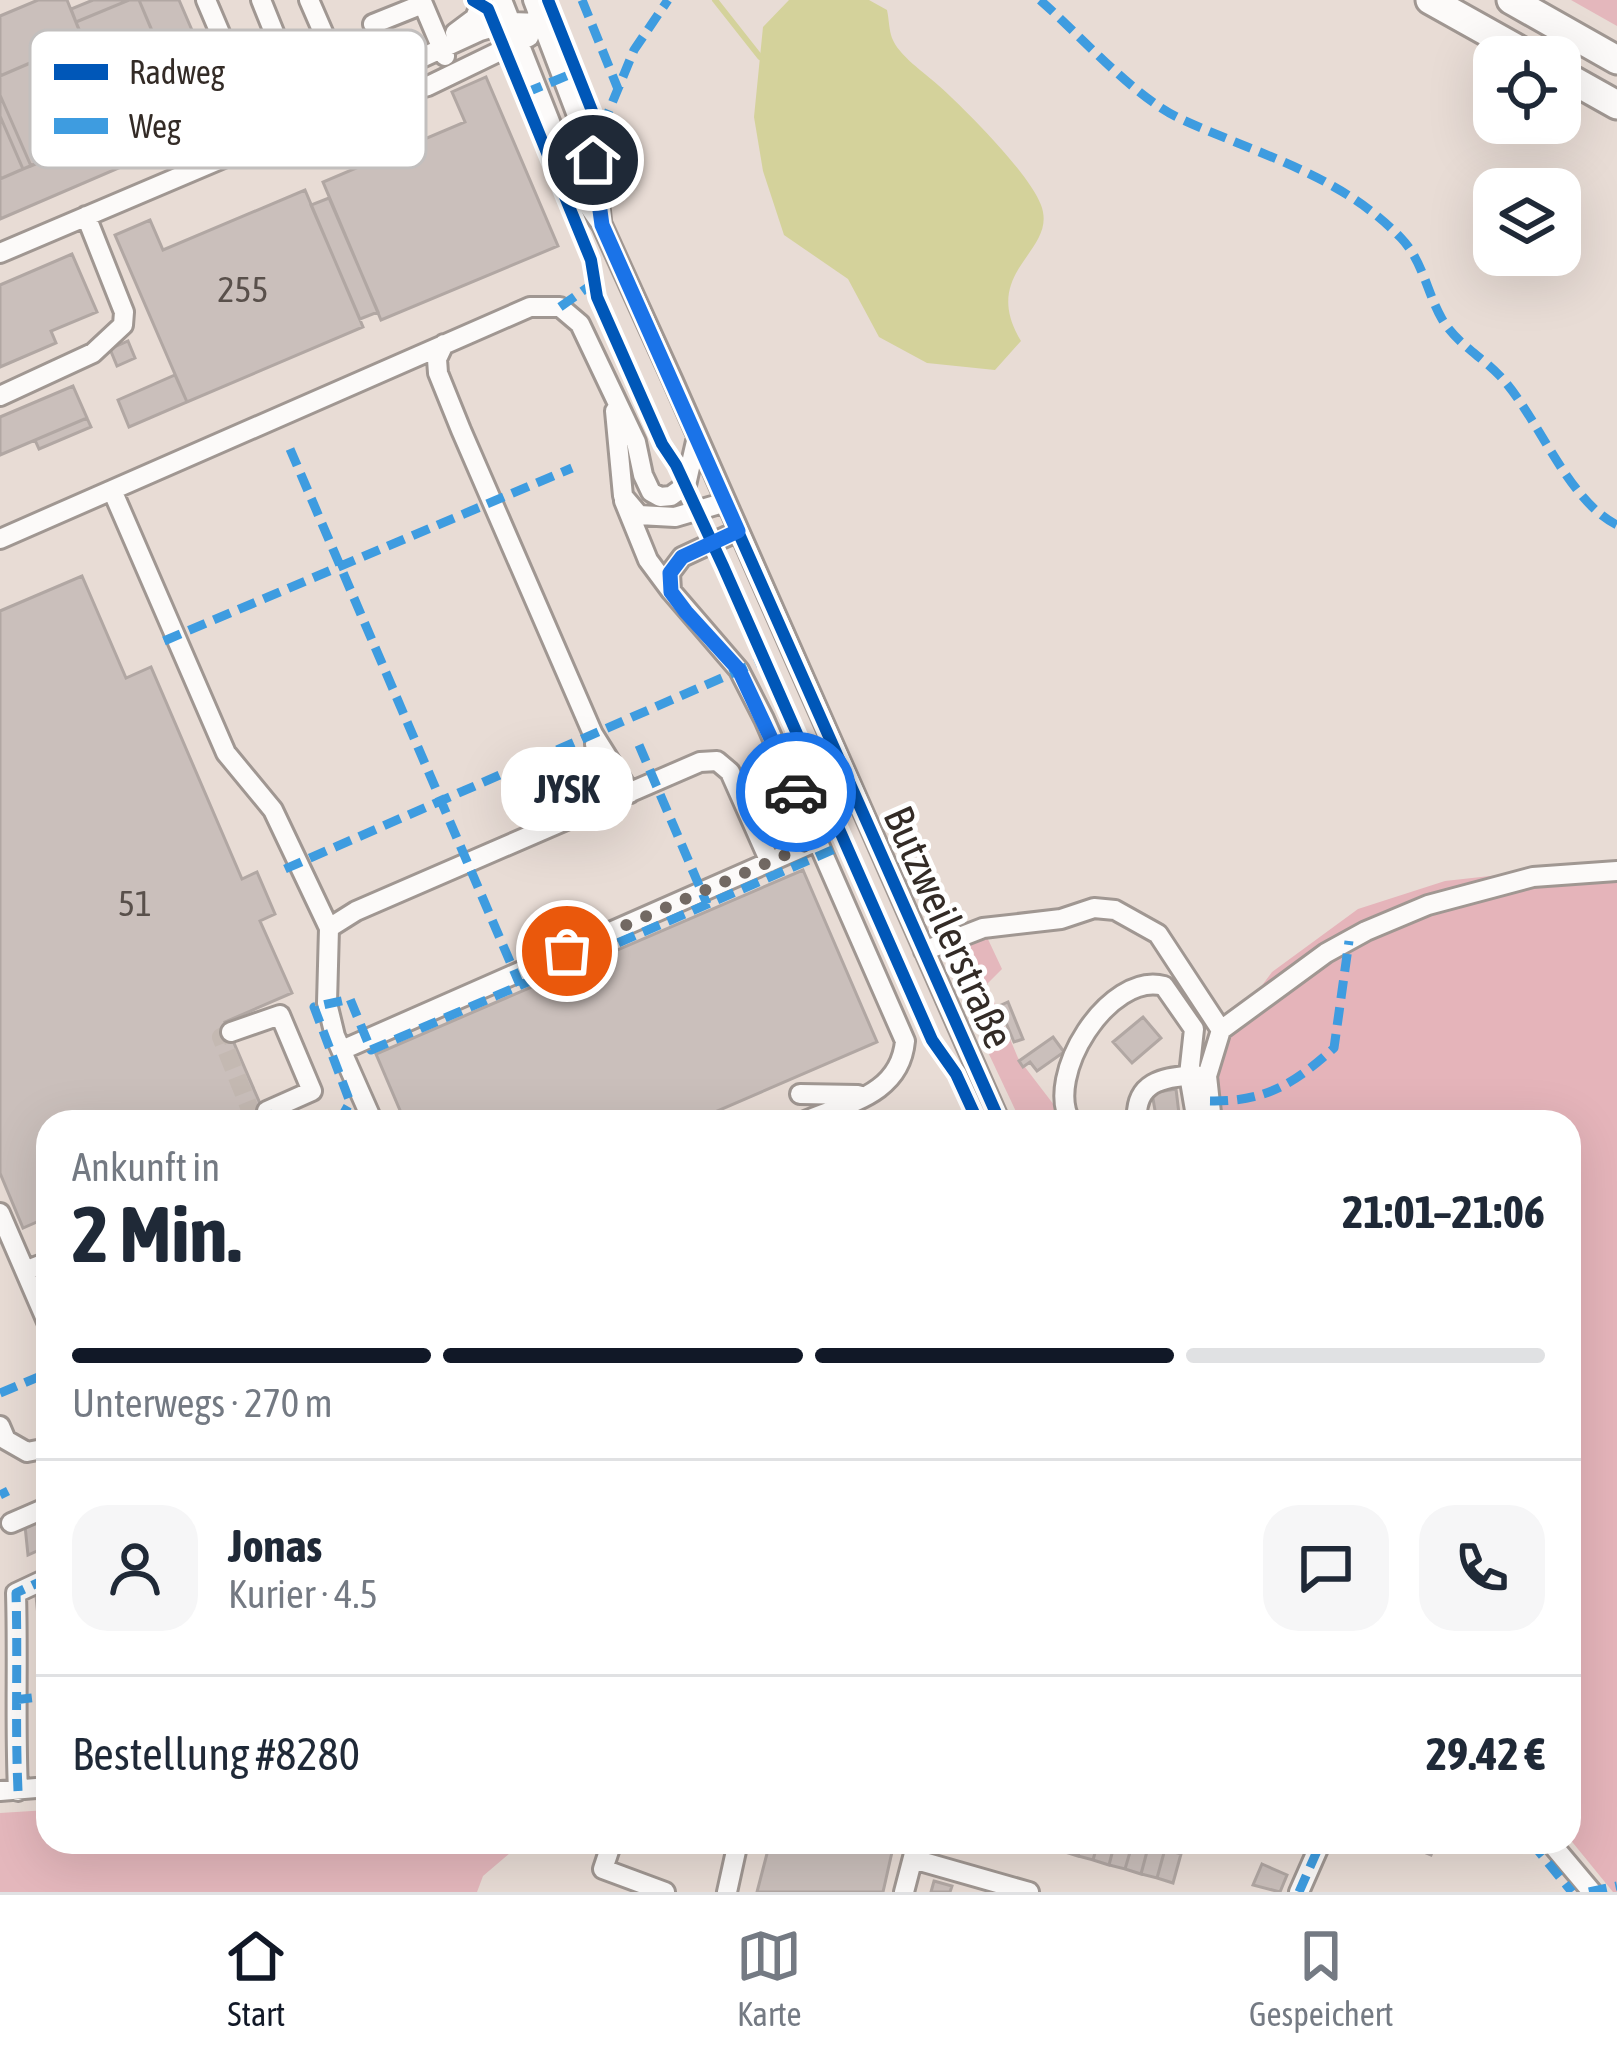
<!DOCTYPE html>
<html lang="de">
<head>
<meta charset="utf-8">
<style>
  body { margin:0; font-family:"Asap Condensed",sans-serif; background:#f6f6f7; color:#1f2937; height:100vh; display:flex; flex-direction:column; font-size:45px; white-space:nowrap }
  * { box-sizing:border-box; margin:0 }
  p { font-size:39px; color:#747a83 }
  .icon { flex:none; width:66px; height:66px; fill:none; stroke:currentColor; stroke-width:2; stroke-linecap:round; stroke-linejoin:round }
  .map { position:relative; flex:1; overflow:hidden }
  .details { position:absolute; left:36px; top:1110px; width:1545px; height:744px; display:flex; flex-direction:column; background:#fff; border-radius:36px; box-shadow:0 12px 48px #0002 }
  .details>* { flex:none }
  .fabs { position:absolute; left:1473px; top:36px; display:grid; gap:24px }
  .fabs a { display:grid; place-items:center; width:108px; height:108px; border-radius:24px; background:#fff; box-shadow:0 12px 48px #0002; font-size:60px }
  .pin { position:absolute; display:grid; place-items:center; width:102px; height:102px; color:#fff; margin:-51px; border:6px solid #fff; border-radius:50%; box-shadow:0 3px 12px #0007 }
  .courier { position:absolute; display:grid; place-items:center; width:120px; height:120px; margin:-60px; border:9px solid #1a73e8; border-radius:50%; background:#fff; color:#222; box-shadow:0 3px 15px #0007 }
  .bubble { position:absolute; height:84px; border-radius:36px; background:#fff; box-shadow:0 12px 48px #0002; font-size:39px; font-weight:700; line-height:84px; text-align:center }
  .head em { font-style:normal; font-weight:700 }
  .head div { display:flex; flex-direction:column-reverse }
  .head { display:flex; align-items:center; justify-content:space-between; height:204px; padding:0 36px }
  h1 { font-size:78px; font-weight:700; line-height:90px }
  .bar { display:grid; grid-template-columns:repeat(4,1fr); gap:18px 12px; align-content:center; height:144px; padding:0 36px }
  .bar i { height:15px; border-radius:9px; background:#e0e1e3 }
  .bar .active { background:#111827 }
  .bar p { grid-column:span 4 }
  .line { display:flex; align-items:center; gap:30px; padding:0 36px; border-top:3px solid #e0e1e3 }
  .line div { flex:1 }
  .round { display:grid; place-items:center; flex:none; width:126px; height:126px; border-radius:36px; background:#f6f6f7 }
  .tab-bar { display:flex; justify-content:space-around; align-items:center; height:168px; border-top:3px solid #e0e1e3; background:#fff; font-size:33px; color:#747a83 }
  .tab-bar a { display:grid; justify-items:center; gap:6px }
  .tab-bar .active { color:#111827 }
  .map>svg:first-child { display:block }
  .green { fill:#e4b7bc }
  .forest { fill:#e5b4ba }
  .water { fill:#d4d29b }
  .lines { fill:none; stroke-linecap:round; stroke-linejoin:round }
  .stream { stroke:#d4d29b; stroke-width:6 }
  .building { fill:#cabfbb; stroke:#b1a7a3; stroke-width:3 }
  .minor-tunnel { stroke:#c4b9b2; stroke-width:18; stroke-dasharray:18 9; stroke-linecap:butt }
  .minor-casing { stroke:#a09792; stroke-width:24 }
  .highway-casing { stroke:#a09792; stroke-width:33 }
  .minor { stroke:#fcfaf9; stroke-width:18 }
  .highway { stroke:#fcfaf9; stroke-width:27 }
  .quiet { stroke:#3e9ce0; stroke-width:9; stroke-dasharray:18 9; stroke-linecap:butt }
  .cycleway-casing { stroke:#fff; stroke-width:20 }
  .cycleway { stroke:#0057b8; stroke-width:12 }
  .done { stroke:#726963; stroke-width:12; stroke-dasharray:0 21.6 }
  .route { stroke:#1a73e8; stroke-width:15 }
  .labels { text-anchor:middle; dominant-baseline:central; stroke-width:10; stroke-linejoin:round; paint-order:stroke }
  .number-label { font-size:36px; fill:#59504b }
  .street-label { font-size:42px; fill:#332b26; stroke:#fff }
  .key { fill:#fff; stroke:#c2bfbe; stroke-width:3 }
  .key-label { font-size:33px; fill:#332b26 }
</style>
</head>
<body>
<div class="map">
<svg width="1617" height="1892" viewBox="0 0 1617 1892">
  <rect width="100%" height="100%" fill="#e8dcd5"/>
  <path class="green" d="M1571,0H1617V26Z
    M986,935L1002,969L987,984L1018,1058L1067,1122H1021L945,961L948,950Z
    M48,1810V1842H523L483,1876L477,1892H0V1813Z"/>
  <path class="forest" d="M1617,862V1892H1613L1569,1838V1122H1220L1216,1080L1226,1051L1225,1035L1272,972L1358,909L1445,881Z"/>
  <path class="water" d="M869,0L887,10C889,19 889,30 892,38C899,56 924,72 938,85C965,109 1029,173 1041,205C1059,252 978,270 1021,341L995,370L927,363L879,337L848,279L784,235L763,171L754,117L763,27L789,0Z"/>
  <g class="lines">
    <path class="stream" d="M715,0L760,57"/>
  </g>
  <path class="building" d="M38,0H67L83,40L0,76V16Z
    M93,0H129L76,22L71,9Z
    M129,0H139L164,60L103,86L76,22Z
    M139,0H179L231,121L210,130L196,95L182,101Z
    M70,46L107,133L31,166L0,95V76Z
    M486,77L558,246L381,320L323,182L465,122L452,92Z
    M0,95L31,166L23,169L0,116Z
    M0,116L23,169L0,179Z
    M106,133L121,167L0,219V179Z
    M305,190L363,327L187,402L115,235L150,220L163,250Z
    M329,198L378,312L360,319L311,205Z
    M72,254L97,312L51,331L56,343L0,367V285Z
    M128,341L135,358L117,366L110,349Z
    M175,375L187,402L129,427L118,400Z
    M73,386L87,418L0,455V417Z
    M87,418L91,427L39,449L35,440Z
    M82,576L126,678L151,667L242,879L257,872L275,914L260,921L292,993L225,1022L268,1122H48V1217L23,1228L0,1173V611Z
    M803,870L877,1042L692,1122H405L376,1054Z
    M1008,1002L1023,1039L1014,1042L999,1006Z
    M1143,1017L1161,1038L1132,1063L1113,1042Z
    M1053,1037L1064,1052L1037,1071L1030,1062L1023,1067L1019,1061Z
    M1176,1089L1180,1122H1157L1152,1093Z
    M48,1516V1546L28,1555L25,1526Z
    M48,1591V1676H44L36,1596Z
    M41,1714H48L47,1754H46Z
    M770,1842H890L894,1843L883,1892H757Z
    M1065,1842H1082L1078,1856L1062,1851Z
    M1082,1842H1098L1093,1860L1078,1856Z
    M1098,1842H1115L1109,1865L1093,1860Z
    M1115,1842H1133L1125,1869L1109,1865Z
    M1133,1842L1149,1844L1141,1874L1125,1869Z
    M1400,1842H1436L1431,1855Z
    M1149,1844L1165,1849L1157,1878L1141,1874Z
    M1165,1849L1181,1854L1173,1883L1157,1878Z
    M1262,1864L1287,1875L1280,1892L1253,1885Z
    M934,1881L952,1886L950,1892H931Z"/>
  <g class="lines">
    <path class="minor-tunnel" d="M231,1032L221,1037L255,1122"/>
    <g class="minor-casing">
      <path id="minor" d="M206,0L265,139
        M261,0L290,72
        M309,0L349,92
        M502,0L577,190L602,225L673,381L1000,1122
        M533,0L594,160L601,220
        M373,24L423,4L445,56
        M455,33L475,18L482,0
        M358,89L369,98H384L428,86L529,37
        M0,253L247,148L299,114L480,31L511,22L540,23
        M444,344L437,359L438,373L461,430L593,734L630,793
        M0,396L93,353L123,325L124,312L86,216
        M615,411L623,496L639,515L675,517L726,502
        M112,490L226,753L273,810L329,928L327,1003L335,1036L373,1122
        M624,501L648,560L671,591
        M738,531L682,557L670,573L671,591L739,670L764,719L905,1041C900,1095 847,1103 803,1122
        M0,539L530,307H560L580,324L636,442L643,475L651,492L660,497L671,496L686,485L697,437
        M585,812C597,791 600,768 595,744
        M329,928L356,911L700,762L717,761L730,772L770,862
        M924,951L983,928L1061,919L1094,908L1115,910L1158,934L1221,1030L1207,1076L1212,1122
        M1221,1030L1326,953L1366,931L1428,905L1533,877L1617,871
        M231,1032L280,1015L312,1091L267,1111
        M342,1050L817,841
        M800,1094L858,1095
        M735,1122H736
        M1071,1122C1043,1077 1109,971 1164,986L1194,1029L1189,1075L1197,1122
        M1137,1122C1134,1082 1162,1077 1196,1075
        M0,1213L48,1324
        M25,1271L48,1262
        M0,1426L6,1440L27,1452L48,1448
        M11,1523L48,1507
        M0,1791L48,1787
        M18,1791C15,1724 18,1659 16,1593L48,1578
        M612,1842L603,1869L665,1892
        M1550,1842L1592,1892
        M913,1859L1029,1892
        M727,1892L738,1842
        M904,1892L917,1842
        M1299,1892L1321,1842"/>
    </g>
    <g class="highway-casing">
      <path id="highway" d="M1430,0L1532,57
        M1511,0L1617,60
        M1560,73L1617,105"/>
    </g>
    <use href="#minor" class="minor"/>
    <use href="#highway" class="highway"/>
    <path class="quiet" d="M582,0L618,89
      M1040,0C1080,35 1133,96 1179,118C1256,154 1340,174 1401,238C1423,261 1427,293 1442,319C1457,344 1481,356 1500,376C1539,418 1567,500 1617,525
      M525,93L576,72
      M596,122L608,113L634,50L668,0
      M560,307L594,283
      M290,449L520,985
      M164,641L572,468
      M639,745L707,904
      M285,869L765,659
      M1210,1101C1265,1102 1294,1084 1334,1048L1349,941
      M267,1111L270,1122
      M339,1122L350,1102L314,1007L350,999L371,1050L846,844
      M0,1393L48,1373
      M0,1495L8,1491
      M14,1700L48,1696
      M18,1791C15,1724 18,1659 16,1593L48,1578
      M1531,1842L1572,1892
      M1299,1892L1321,1842
      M1589,1892L1617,1886"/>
    <g class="cycleway-casing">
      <path id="cycleway" d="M473,0L488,9L591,260L597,297L662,444L676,465L723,566L932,1040L956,1074L978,1122
        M548,0L598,126L594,160L602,225L1000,1122"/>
    </g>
    <use href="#cycleway" class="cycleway"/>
  </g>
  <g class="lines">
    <path class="done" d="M567,951L817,841L796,792"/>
    <path class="route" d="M593,160L602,225L738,531L682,557L670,573L671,592L686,612L739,670L796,792"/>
  </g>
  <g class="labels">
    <g class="number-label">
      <text x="243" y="289">255</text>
      <text x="135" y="903">51</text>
    </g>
    <g class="street-label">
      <text transform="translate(949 927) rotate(66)">Butzweilerstraße</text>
    </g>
  </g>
  <rect x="30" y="30" width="396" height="138" rx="18" class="key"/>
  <rect x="54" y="64" width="54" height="16" fill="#0057b8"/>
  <rect x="54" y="118" width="54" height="16" fill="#3e9ce0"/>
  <g class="key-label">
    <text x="129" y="84">Radweg</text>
    <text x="129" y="138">Weg</text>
  </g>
</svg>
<div class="fabs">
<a><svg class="icon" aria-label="locate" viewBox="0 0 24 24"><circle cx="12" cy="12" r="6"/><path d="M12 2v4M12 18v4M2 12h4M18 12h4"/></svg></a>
<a><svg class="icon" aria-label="layers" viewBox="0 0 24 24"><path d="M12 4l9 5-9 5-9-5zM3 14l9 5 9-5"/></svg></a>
</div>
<div class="pin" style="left:567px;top:951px;background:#ea580c"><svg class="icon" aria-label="bag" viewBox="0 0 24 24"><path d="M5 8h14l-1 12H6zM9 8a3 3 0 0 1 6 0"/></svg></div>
<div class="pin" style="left:593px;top:160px;background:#1f2937"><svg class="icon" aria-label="home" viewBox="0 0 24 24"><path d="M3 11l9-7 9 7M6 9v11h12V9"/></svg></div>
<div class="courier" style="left:796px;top:792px"><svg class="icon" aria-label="car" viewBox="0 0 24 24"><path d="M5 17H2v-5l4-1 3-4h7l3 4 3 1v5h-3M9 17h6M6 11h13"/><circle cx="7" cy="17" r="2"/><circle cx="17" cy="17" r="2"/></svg></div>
<div class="bubble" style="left:501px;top:747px;width:132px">JYSK</div>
<section class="details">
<div class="head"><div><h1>2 Min.</h1><p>Ankunft in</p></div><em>21:01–21:06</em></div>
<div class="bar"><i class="active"></i><i class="active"></i><i class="active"></i><i></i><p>Unterwegs · 270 m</p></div>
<div class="line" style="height:216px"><a class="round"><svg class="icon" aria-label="person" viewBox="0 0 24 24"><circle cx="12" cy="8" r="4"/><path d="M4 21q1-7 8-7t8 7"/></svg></a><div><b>Jonas</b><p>Kurier · 4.5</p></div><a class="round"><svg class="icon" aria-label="chat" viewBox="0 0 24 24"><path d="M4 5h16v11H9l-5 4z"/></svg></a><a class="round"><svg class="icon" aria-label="phone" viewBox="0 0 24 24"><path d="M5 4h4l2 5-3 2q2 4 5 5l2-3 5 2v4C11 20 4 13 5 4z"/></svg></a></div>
<div class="line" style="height:156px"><div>Bestellung #8280</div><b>29.42 €</b></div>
</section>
</div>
<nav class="tab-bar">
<a class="active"><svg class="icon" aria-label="home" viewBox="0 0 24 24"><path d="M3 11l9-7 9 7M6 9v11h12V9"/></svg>Start</a>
<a><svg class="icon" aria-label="map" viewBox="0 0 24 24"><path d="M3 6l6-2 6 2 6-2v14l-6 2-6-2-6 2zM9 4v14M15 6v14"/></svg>Karte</a>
<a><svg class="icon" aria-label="saved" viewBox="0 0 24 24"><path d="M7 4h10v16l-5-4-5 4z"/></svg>Gespeichert</a>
</nav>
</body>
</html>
